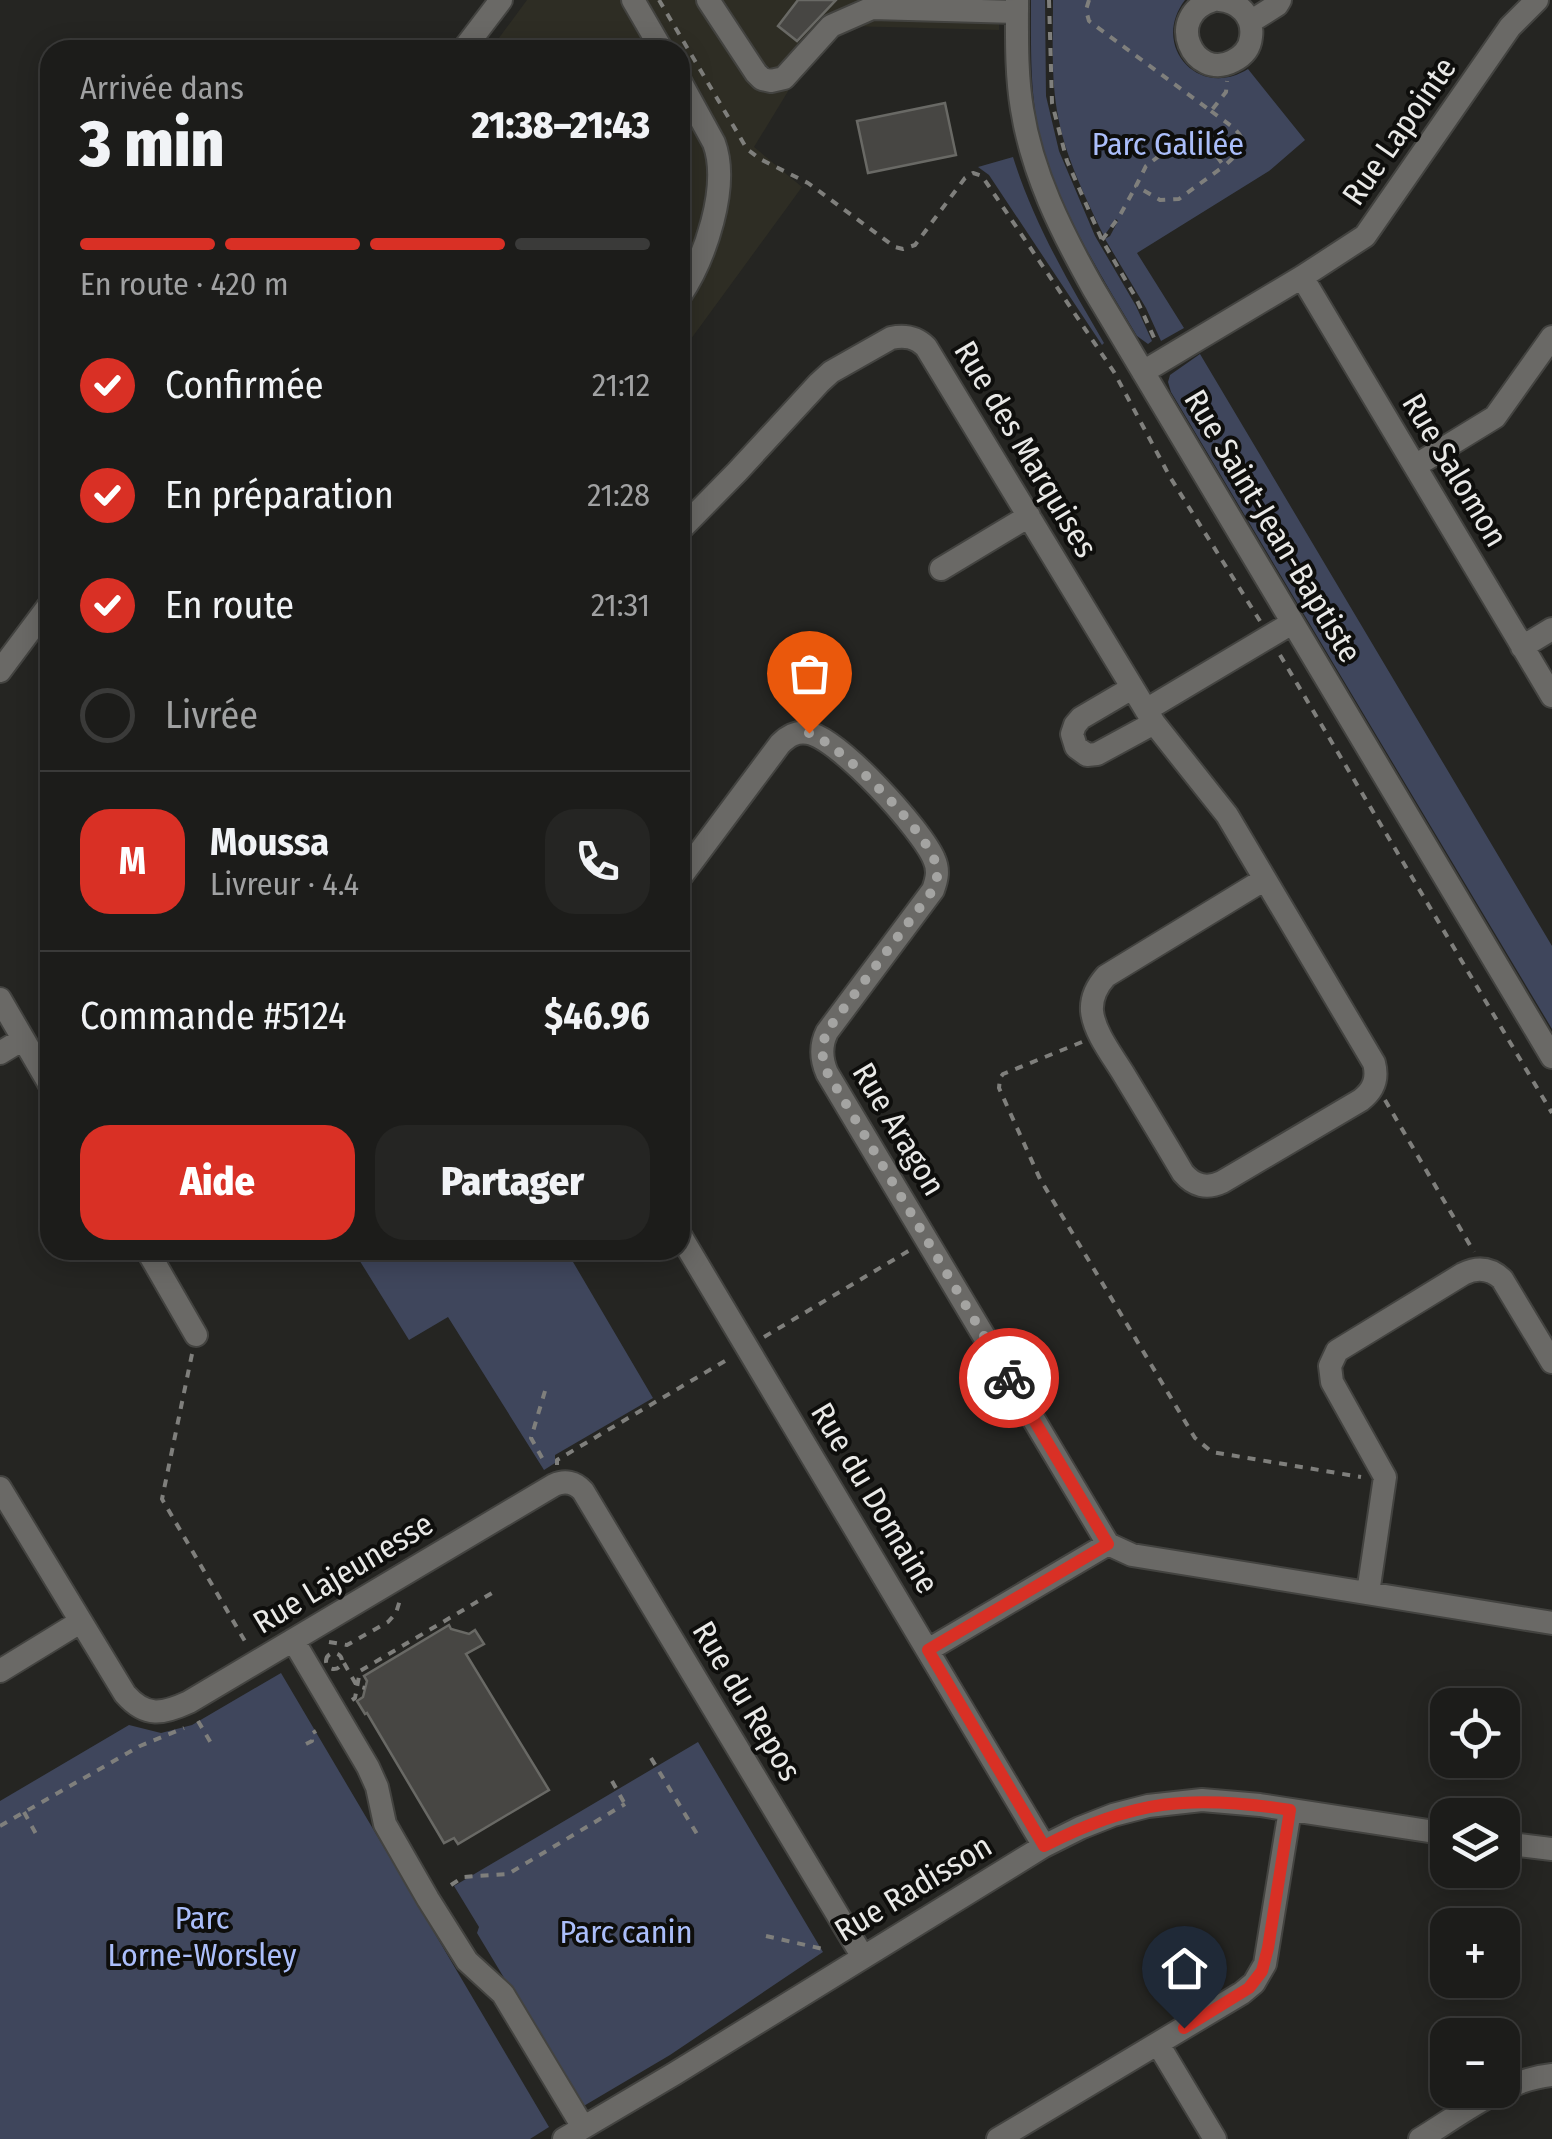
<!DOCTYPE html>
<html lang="fr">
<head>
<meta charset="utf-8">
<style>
  body { margin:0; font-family:"Fira Sans Condensed",sans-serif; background:#252523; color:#f1f3f6; height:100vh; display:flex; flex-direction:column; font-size:38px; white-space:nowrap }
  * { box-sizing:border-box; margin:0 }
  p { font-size:32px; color:#a0a1a2 }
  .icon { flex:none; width:55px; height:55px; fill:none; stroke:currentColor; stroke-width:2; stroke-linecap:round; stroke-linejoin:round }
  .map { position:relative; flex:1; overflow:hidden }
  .drawer { position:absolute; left:40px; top:40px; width:650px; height:1220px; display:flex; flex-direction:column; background:#1c1c1a; border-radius:30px; box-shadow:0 5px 25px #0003,0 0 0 2px #3a3a39 }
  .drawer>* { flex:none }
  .tools { position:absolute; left:1430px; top:1688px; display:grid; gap:20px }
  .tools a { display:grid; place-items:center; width:90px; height:90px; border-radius:20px; background:#1c1c1a; box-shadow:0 5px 25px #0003,0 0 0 2px #3a3a39; font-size:50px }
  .pin { position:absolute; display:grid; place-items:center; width:85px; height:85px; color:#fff; margin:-102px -42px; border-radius:50% 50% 50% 0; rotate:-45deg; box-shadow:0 0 10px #0007 }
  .pin .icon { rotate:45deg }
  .courier { position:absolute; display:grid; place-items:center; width:100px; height:100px; margin:-50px; border:8px solid #d93025; border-radius:50%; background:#fff; color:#222; box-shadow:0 2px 12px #0007 }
  .head em { font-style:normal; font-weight:800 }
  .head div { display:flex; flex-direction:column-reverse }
  .head { display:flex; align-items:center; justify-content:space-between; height:170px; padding:0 40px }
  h1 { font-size:65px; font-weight:800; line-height:75px }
  .bar { display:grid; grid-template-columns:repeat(4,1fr); gap:15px 10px; align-content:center; height:120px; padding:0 40px }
  .bar i { height:12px; border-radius:8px; background:#3a3a39 }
  .bar .on { background:#d93025 }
  .bar p { grid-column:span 4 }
  .line { display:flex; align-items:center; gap:25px; padding:0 40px; border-top:2px solid #3a3a39 }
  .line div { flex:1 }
  .round { display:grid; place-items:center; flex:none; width:105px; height:105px; border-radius:30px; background:#252523 }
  ol { padding:0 40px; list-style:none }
  li { display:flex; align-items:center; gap:30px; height:110px }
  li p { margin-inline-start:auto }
  li .icon { padding:10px; border-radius:50%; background:#d93025; color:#fff; stroke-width:4 }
  li:last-child { color:#a0a1a2 }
  li i { width:55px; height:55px; border:5px solid #3a3a39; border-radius:50% }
  .cta { display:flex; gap:20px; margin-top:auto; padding:20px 40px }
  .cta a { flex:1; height:115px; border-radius:30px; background:#d93025; color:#fff; font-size:40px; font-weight:800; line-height:115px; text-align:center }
  .cta a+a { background:#252523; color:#f1f3f6 }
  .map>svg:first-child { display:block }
  .built { fill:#2e2d24 }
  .green { fill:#3f465c }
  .building { fill:#474643; stroke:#696965; stroke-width:2.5 }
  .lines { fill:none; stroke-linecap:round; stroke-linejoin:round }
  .minor-casing { stroke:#434340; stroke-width:26 }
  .path { stroke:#7f7f7c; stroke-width:4; stroke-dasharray:8 8; stroke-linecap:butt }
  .minor { stroke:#6a6966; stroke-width:22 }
  .done { stroke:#a4a4a2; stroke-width:10; stroke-dasharray:0 18 }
  .route { stroke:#d93025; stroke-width:12 }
  .labels { text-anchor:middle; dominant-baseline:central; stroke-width:8; stroke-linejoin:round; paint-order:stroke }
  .street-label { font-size:32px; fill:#e9e9e7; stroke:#0e0e0c }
  .park-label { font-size:32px; fill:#abbefa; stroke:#0e0e0c }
</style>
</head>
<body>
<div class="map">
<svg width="1552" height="2139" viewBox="0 0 1552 2139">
  <rect width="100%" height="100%" fill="#252522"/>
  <path class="built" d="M527,0H999V30L848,26L826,41L790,88L754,147L802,187L680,354V50H490Z"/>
  <path class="green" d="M1031,0H1045L1046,96L1059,151L1095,236L1136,306L1152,341L1148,344L1137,336C1097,269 1050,195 1036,117C1030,79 1031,39 1031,0Z
    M1053,0H1185C1150,46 1199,100 1248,69L1305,140L1269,171L1137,253L1184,328L1161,341L1146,308L1105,239L1110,236L1118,221L1116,219L1104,236C1085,197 1064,154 1057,111C1051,75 1053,36 1053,0Z
    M1013,157C1034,224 1069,283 1104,343L1102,345L989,175L978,167Z
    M1200,354L1552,946V1029L1171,392L1168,382L1170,375Z
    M353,1250H566L653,1398L555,1455V1463L544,1470L448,1317L409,1340Z
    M281,1673L549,2127L530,2139H0V1801L129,1725L161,1733L192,1725Z
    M698,1742L823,1952L670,2055L582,2107L477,1933L479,1927L454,1886Z"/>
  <path class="building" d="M798,0H836L797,41L778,26Z
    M945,103L956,155L868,173L857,121Z
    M449,1625L451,1629L469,1634L475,1630L484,1644L466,1654L549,1790L458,1844L454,1838L444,1843L367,1713L365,1714L357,1701L363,1697L367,1681L364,1676Z"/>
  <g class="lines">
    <g class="minor-casing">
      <path id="minor" d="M633,0L662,50
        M708,0L756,73L762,79L771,81L784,78L831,26L872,8L1017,12
        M1017,0C1017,36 1016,73 1022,109C1032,173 1061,231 1093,288L1552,1057
        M1214,0C1163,15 1193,82 1233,61C1243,56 1250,48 1251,37C1254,16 1238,1 1219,0
        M1250,22L1277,5L1280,0
        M463,50L501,0
        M680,81L714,143C730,186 705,259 680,296
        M1302,277L1552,696
        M1143,372L1302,277L1365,236L1510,27L1537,0
        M1415,466L1495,417L1552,337
        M680,530L737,472L819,383L831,372L891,338C905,335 916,337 926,347L1154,723L1227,815L1374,1063C1378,1078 1374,1090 1361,1100L1222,1182C1207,1189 1194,1186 1183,1173C1163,1139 1143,1106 1123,1073C1112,1055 1094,1032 1092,1011C1091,997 1097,986 1106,976L1265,879
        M941,569L1029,516
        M1522,647L1552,629
        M0,671L50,604
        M1132,688L1081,718L1075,725L1072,734L1076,747L1087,755L1097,754L1154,723
        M1146,710L1292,623
        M680,878L780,744C788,736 796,731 808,733C839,738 922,830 934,859C939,870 937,879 933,890L827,1032C820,1046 821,1059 827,1073L1108,1544
        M0,999L50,1085
        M0,1053L23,1039
        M680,1235L1044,1846
        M147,1250L196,1335
        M0,1488L125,1694C146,1718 163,1714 189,1702L554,1485C565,1480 575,1482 583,1491L863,1957
        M1368,1593L1385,1477L1332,1382L1330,1366L1337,1351L1463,1274C1477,1267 1490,1268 1502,1279L1552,1362
        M293,1640L368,1767L377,1787L385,1824L428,1899L467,1961L503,1994L583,2127
        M928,1650L1108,1544L1132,1555L1552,1623
        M0,1671L80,1622
        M1502,1843L1552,1849
        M1158,2044L1215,2139
        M564,2139L674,2074L1044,1846L1080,1828L1113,1815L1148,1806L1202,1800L1260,1805L1448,1834
        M998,2139L1242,1993L1254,1983L1265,1964L1290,1810
        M1420,2139C1461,2114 1503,2080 1552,2075"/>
    </g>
    <path class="path" d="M659,0L747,149L760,159L808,183L895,247L903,249L915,245L965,178L973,173L982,176L1114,372L1170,477L1260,621
      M1049,0L1052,103L1067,161L1102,240L1136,298L1156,342
      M1089,0L1086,10L1089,21L1211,111L1226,92L1227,81
      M1211,111C1238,132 1258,138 1224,166C1214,153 1203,134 1185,136L1146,166L1136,186L1160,200L1179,199L1224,166
      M1102,240L1119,217L1136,186
      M1280,655L1552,1113
      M1082,1042L1003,1074L1000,1078L999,1088L1040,1179L1195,1438L1212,1452L1361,1477
      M1385,1100L1474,1252
      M764,1337L910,1250
      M192,1354L162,1499L246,1643
      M545,1391L531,1438L546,1465
      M557,1465V1460L730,1358
      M329,1642L347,1645L388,1622L396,1613L400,1600
      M326 1661a8 8 0 1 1 16 0a8 8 0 1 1-16 0Z
      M344,1663L357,1686L365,1688
      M352,1700L355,1698L360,1671L497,1590
      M198,1721L211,1743
      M306,1744L312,1741L311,1734L316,1731
      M651,1758L697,1834
      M612,1781L626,1806
      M24,1812L36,1834
      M0,1826L140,1746L184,1728
      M451,1885L463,1877L508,1874L625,1804
      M766,1936L823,1949"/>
    <use href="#minor" class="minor"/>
  </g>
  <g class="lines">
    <path class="done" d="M809,733C840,744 929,833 936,865C939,876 936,885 930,894L826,1032L822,1049L824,1067L1009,1378"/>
    <path class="route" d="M1009,1378L1108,1544L928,1650L1044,1846C1133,1800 1191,1794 1290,1810L1268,1948L1262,1971L1249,1988L1184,2028"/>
  </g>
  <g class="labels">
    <g class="street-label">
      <text transform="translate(1399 131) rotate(-55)">Rue Lapointe</text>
      <text transform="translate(1026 449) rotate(59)">Rue des Marquises</text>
      <text transform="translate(1455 470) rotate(59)">Rue Salomon</text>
      <text transform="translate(1273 526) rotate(59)">Rue Saint-Jean-Baptiste</text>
      <text transform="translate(899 1129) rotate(59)">Rue Aragon</text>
      <text transform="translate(875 1498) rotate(59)">Rue du Domaine</text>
      <text transform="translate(343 1573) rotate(-31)">Rue Lajeunesse</text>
      <text transform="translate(747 1701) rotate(59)">Rue du Repos</text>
      <text transform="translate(913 1888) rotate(-31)">Rue Radisson</text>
    </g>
    <g class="park-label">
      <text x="1168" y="144">Parc Galilée</text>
      <text x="202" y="1918">Parc<tspan x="202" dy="37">Lorne-Worsley</tspan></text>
      <text x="626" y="1932">Parc canin</text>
    </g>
  </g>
</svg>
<div class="tools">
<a><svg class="icon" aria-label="locate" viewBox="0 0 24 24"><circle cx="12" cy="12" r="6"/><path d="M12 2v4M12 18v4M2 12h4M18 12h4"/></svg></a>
<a><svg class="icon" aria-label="layers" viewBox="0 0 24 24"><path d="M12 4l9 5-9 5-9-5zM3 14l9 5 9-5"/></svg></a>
<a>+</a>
<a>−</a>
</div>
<div class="pin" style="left:809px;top:733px;background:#ea580c"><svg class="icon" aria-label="bag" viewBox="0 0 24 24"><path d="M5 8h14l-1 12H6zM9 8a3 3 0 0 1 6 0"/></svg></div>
<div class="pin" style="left:1184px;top:2028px;background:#1f2937"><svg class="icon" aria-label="home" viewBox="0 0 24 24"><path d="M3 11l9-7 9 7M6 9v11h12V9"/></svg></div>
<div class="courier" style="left:1009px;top:1378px"><svg class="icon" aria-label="bike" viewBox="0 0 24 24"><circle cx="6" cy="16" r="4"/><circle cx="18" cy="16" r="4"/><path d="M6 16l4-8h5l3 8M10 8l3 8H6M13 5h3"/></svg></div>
<section class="drawer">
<div class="head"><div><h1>3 min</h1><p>Arrivée dans</p></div><em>21:38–21:43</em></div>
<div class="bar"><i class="on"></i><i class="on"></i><i class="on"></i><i></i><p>En route · 420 m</p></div>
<ol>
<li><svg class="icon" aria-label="check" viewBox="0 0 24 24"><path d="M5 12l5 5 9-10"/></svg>Confirmée<p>21:12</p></li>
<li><svg class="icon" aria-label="check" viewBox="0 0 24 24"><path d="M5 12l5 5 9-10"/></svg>En préparation<p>21:28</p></li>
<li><svg class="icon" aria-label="check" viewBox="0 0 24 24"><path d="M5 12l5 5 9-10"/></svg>En route<p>21:31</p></li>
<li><i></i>Livrée</li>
</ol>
<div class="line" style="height:180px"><b class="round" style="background:#d93025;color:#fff">M</b><div><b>Moussa</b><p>Livreur · 4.4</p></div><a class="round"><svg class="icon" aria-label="phone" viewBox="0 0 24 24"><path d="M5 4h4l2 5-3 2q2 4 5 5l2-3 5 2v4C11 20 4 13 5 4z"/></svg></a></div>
<div class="line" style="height:130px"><div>Commande #5124</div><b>$46.96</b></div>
<div class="cta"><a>Aide</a><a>Partager</a></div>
</section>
</div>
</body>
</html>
